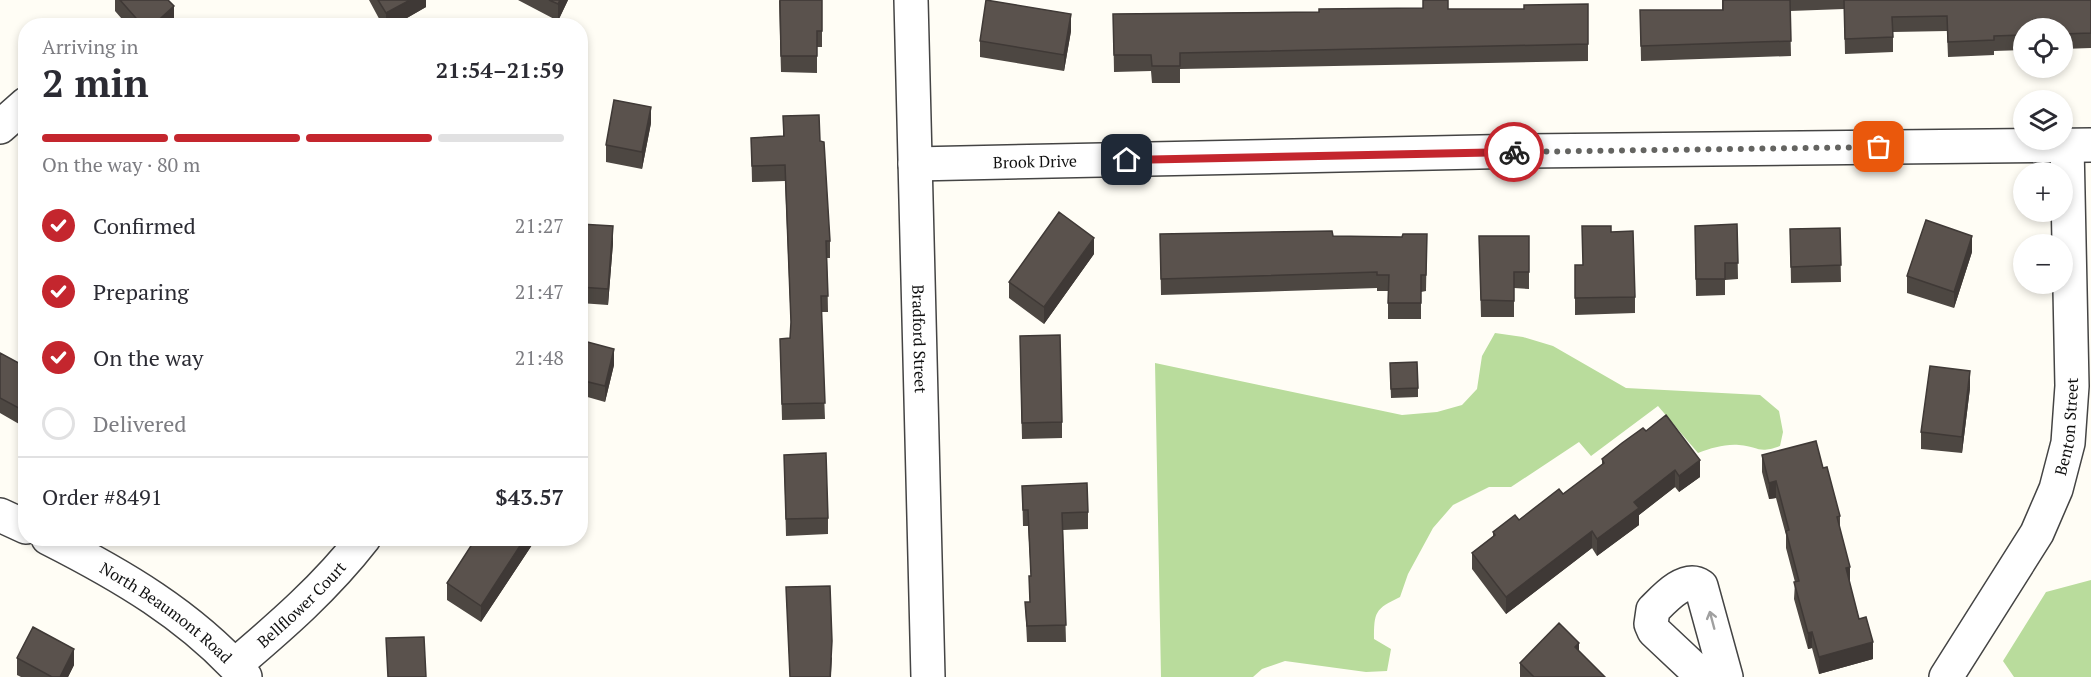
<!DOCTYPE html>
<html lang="en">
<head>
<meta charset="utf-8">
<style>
  body { margin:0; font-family:"PT Serif",serif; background:#f7f7f7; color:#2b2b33; height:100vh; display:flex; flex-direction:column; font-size:22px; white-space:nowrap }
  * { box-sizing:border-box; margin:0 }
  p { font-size:20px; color:#7c7c81 }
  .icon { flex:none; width:33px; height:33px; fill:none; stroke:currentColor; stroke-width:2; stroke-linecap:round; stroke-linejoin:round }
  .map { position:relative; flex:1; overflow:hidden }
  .sheet { position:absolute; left:18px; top:18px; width:570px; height:528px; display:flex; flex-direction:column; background:#fff; border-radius:24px; box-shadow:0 3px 9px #0003 }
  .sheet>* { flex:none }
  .fabs { position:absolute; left:2013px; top:18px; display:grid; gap:12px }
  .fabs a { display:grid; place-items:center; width:60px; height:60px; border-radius:50%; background:#fff; box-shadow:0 3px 9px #0003; font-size:30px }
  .pin { position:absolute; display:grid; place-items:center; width:51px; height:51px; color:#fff; margin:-26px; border-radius:12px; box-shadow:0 3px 9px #0006 }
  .courier { position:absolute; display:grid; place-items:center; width:60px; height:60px; margin:-30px; border:4px solid #c4262e; border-radius:50%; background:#fff; color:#222; box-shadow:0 2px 8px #0007 }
  .headline em { font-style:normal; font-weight:700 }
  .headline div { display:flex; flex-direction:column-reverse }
  .headline { display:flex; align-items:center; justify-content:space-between; height:102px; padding:0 24px }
  h1 { font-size:39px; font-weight:700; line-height:45px }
  .bar { display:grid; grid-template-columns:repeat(4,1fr); gap:9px 6px; align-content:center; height:72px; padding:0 24px }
  .bar i { height:8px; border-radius:4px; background:#e1e1e2 }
  .bar .current { background:#c4262e }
  .bar p { grid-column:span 4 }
  .line { display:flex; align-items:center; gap:15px; padding:0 24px; border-top:2px solid #e1e1e2 }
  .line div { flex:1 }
  ol { padding:0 24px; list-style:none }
  li { display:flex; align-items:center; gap:18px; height:66px }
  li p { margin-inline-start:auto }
  li .icon { padding:6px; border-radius:50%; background:#c4262e; color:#fff; stroke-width:4 }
  li:last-child { color:#7c7c81 }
  li i { width:33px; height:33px; border:3px solid #e1e1e2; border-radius:50% }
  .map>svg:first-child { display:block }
  .forest { fill:#b9dc9c }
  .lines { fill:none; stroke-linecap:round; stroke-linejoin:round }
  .minor-casing { stroke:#444; stroke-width:36 }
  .minor { stroke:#fff; stroke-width:33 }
  .wall { fill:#4d4742 }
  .shaded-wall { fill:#3f3936 }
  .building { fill:#5a524d; stroke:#3f3936; stroke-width:1.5 }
  .oneway { stroke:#a0a0a0 }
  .done { stroke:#646461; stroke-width:6; stroke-dasharray:0 10.8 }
  .route { stroke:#c4262e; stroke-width:8 }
  .labels { text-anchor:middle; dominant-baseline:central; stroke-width:6; stroke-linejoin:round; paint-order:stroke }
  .street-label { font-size:16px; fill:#111; stroke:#fff }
</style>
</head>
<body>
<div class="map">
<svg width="2091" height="677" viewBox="0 0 2091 677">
  <rect width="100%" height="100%" fill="#fffdf5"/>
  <path class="forest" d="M1495,333L1523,337L1553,346L1626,388L1760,395L1779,411L1783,432L1780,446C1758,454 1760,447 1739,445C1724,444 1712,448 1698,453L1658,406L1591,456L1579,442L1511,487H1489L1453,505L1433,528L1408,574L1400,597C1375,609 1374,612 1374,639L1391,649L1387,671L1366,672L1285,661L1262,669L1253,677H1161L1155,363L1402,415L1437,412L1462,405L1477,389L1482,356Z
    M2091,580V677H2014L2003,661L2046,592Z"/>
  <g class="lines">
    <g class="minor-casing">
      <g id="minor">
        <path id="s1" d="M911,0L928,677"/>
        <path d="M0,127L26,104"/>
        <path id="s2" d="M915,164L1527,151L2091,145"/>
        <path d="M0,515L26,527"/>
        <path id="s3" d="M48,538C121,575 190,615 245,677"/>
        <path id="s4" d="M235,665C281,626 326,587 364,538"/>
        <path d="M1703,677L1654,631L1651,624L1653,610C1664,599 1685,575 1701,586L1726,677"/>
        <path id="s5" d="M1946,677L2037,533L2056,489L2068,443L2072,386L2067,145"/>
      </g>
    </g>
    <use href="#minor" class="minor"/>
  </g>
  <path class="wall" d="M115,0H168L174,22L170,26H128L115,11Z
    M369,0H426V7L393,26H383Z
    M518,0H568L558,21Z
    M779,0L822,31V47H817V73L781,72Z
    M1722,0H2091V48L2062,49V28H2024V50L1994,51V55L1948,57L1947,31L1893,32V52L1845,54L1844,9L1790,11L1791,56L1641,61L1640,10H1722Z
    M1588,4V61L1180,69V83H1152L1151,71L1114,72L1113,14L1319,12L1448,9H1524Z
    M1071,31L1064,71L980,57V41Z
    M783,116L820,141L830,241V258H827L828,312H821L825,419L782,420L780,339L790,338L791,328L785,181L752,182L751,138L783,136Z
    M651,123L642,169L606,162V145Z
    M580,224L613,243L608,305L580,303Z
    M1737,224L1738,279L1725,280V295L1696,296L1695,226Z
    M1840,228L1841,282L1791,283L1790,229Z
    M1611,232L1635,297V313L1575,315V265H1583Z
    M1160,234L1402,237L1427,234L1426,291L1421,292V319H1388V291H1377V288L1161,295Z
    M1479,236H1529V289L1514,288V317H1481Z
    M1972,252L1954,308L1907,293V276Z
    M1094,254L1044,324L1009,298V282Z
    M580,340L614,365L605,402L584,396L582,405H580Z
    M1020,352L1062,422V438L1022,439Z
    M0,353L26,367V428L0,413Z
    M1390,372L1418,388V397L1391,398Z
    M1970,388L1962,453L1921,449V432Z
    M1646,431L1700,477L1679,492L1675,487L1639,515V525L1597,556L1592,548L1506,614L1472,569V553L1493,537V532L1519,520L1563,494L1602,465V459Z
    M784,455L828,518V534L786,536Z
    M1762,455L1823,468L1840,516V529L1850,584L1859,619L1873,659L1819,674L1812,648L1808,649L1794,599L1795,582L1786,548V535L1776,498L1769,499L1762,472Z
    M1022,486L1088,512V529L1063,530L1066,642H1027L1025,602H1030L1029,576H1031L1028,526H1023Z
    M532,545L481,622L447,600V583Z
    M786,587L832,658L831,677H790Z
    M1579,652L1605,677H1520V663Z
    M17,658L74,665L68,677H21L17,675Z"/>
  <path class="shaded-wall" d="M410,0H426V7L393,26H386V13Z
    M560,0H568L558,21V4Z
    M174,6V22L170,26H152Z
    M1071,14V31L1064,71V55Z
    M651,107V123L642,169V152Z
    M613,226V243L608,305V289Z
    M1972,236V252L1954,308V292Z
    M1094,238V254L1044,324V307Z
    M614,349V365L605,402V386Z
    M1970,371V388L1962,453V437Z
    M584,381V396L582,405V390Z
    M1700,460V477L1679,492V476Z
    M1675,470V487L1639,515V525L1597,556V539L1634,502Z
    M1776,481V498L1769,499V483Z
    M1592,531V548L1506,614V597Z
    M525,538H535L532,545L481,622V606Z
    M1850,567V584L1846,585V568Z
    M1812,632V648L1808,649V633Z
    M1873,642V659L1819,674V657Z
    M1579,643V659L1575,647Z
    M74,649V665L68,677H60Z"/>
  <path class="building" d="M120,0H168L174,6L152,26H143Z
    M378,0H410L386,13Z
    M549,0H560L558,4Z
    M780,0H822V31H817V56H781Z
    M986,0L1071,14L1064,55L980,41Z
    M1423,0H1448V9H1524V5L1588,4V44L1180,53V66H1152L1151,55H1114L1113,14L1319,12V9L1423,8Z
    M1723,0H1790L1791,41L1641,46L1640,10H1723Z
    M1844,0H2091V33L2062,34V28H2024V35L1994,36V40L1948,42L1947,16L1892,17L1893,37L1845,39Z
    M614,100L651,107L642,152L606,145Z
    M819,115L820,141L824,142L830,241H826L828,296H821L825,403L782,404L780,339L790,338L791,322L785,165L752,166L751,138L784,136L783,116Z
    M1059,212L1094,238L1044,307L1009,282Z
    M1926,220L1972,236L1954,292L1907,276Z
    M580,224L613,226L608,289L580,287Z
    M1737,224L1738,263H1725V279H1696L1695,226Z
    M1582,226H1611V232L1633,231L1635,297L1575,298V265H1583Z
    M1840,228L1841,265L1791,267L1790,229Z
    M1332,231L1333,236L1402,237L1403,234H1427L1426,275H1421V303H1388L1389,275H1377V272L1161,279L1160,234Z
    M1479,236H1529V272H1514V301L1481,300Z
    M1060,335L1062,422L1022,423L1020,336Z
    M580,340L614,349L605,386L584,381L582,390H580Z
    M0,353L26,367V412L0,398Z
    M1417,362L1418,388L1391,389L1390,363Z
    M1930,366L1970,371L1962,437L1921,432Z
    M1666,415L1700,460L1679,476L1675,470L1634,502L1639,508L1597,539L1592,531L1506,597L1472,553L1495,535L1493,532L1515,515L1519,520L1559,489L1563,494L1604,463L1602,459L1622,443L1643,428L1646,431Z
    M1816,441L1823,468L1827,467L1840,516L1837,517L1850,567L1846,568L1859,619L1866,617L1873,642L1819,657L1812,632L1808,633L1794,582L1799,581L1786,531L1789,530L1776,481L1769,483L1762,455Z
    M826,453L828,518L786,519L784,455Z
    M1087,483L1088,512L1062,513L1066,625L1027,626L1025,602H1030L1029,576H1031L1028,510H1023L1022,486Z
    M476,538H525L481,606L447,583Z
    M830,586L832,641L830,677H790L786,587Z
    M1559,623L1579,643L1575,647L1605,677H1534L1520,663Z
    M33,627L74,649L60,677H52L17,658Z
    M424,637L426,677H388L386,638Z"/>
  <defs><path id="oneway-shaft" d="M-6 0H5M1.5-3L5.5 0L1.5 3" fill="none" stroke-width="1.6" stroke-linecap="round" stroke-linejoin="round" transform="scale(1.5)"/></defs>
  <use class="oneway" href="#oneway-shaft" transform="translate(1712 620) rotate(-105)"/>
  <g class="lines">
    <path class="done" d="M1514,152L1879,147"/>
    <path class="route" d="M1127,160L1514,152"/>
  </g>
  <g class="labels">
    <g class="street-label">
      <text stroke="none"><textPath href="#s2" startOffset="120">Brook Drive</textPath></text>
      <text stroke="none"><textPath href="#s1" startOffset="339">Bradford Street</textPath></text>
      <text stroke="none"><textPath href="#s5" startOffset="282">Benton Street</textPath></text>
      <text stroke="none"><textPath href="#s4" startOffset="90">Bellflower Court</textPath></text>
      <text stroke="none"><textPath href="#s3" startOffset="140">North Beaumont Road</textPath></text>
    </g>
  </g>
</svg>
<div class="fabs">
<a><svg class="icon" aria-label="locate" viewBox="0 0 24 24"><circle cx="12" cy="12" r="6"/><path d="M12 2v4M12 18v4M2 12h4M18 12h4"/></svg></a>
<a><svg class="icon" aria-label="layers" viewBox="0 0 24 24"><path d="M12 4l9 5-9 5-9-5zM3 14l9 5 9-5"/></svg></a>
<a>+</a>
<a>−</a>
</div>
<div class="pin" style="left:1879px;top:147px;background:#ea580c"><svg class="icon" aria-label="bag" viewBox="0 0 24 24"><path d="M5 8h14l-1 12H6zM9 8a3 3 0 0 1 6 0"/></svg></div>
<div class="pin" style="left:1127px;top:160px;background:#1f2937"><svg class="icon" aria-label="home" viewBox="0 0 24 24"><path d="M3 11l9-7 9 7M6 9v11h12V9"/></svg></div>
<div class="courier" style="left:1514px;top:152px"><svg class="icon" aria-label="bike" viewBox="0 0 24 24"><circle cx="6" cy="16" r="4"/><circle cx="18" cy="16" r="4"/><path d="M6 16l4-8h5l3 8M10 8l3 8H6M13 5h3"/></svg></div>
<section class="sheet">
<div class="headline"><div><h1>2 min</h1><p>Arriving in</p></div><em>21:54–21:59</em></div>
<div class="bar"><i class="current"></i><i class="current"></i><i class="current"></i><i></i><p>On the way · 80 m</p></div>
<ol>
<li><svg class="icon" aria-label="check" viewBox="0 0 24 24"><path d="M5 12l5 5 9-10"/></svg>Confirmed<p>21:27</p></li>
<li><svg class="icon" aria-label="check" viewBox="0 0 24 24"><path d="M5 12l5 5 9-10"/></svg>Preparing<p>21:47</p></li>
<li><svg class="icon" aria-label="check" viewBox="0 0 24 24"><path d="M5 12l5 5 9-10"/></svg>On the way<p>21:48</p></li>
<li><i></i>Delivered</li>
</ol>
<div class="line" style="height:78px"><div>Order #8491</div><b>$43.57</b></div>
</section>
</div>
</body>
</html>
